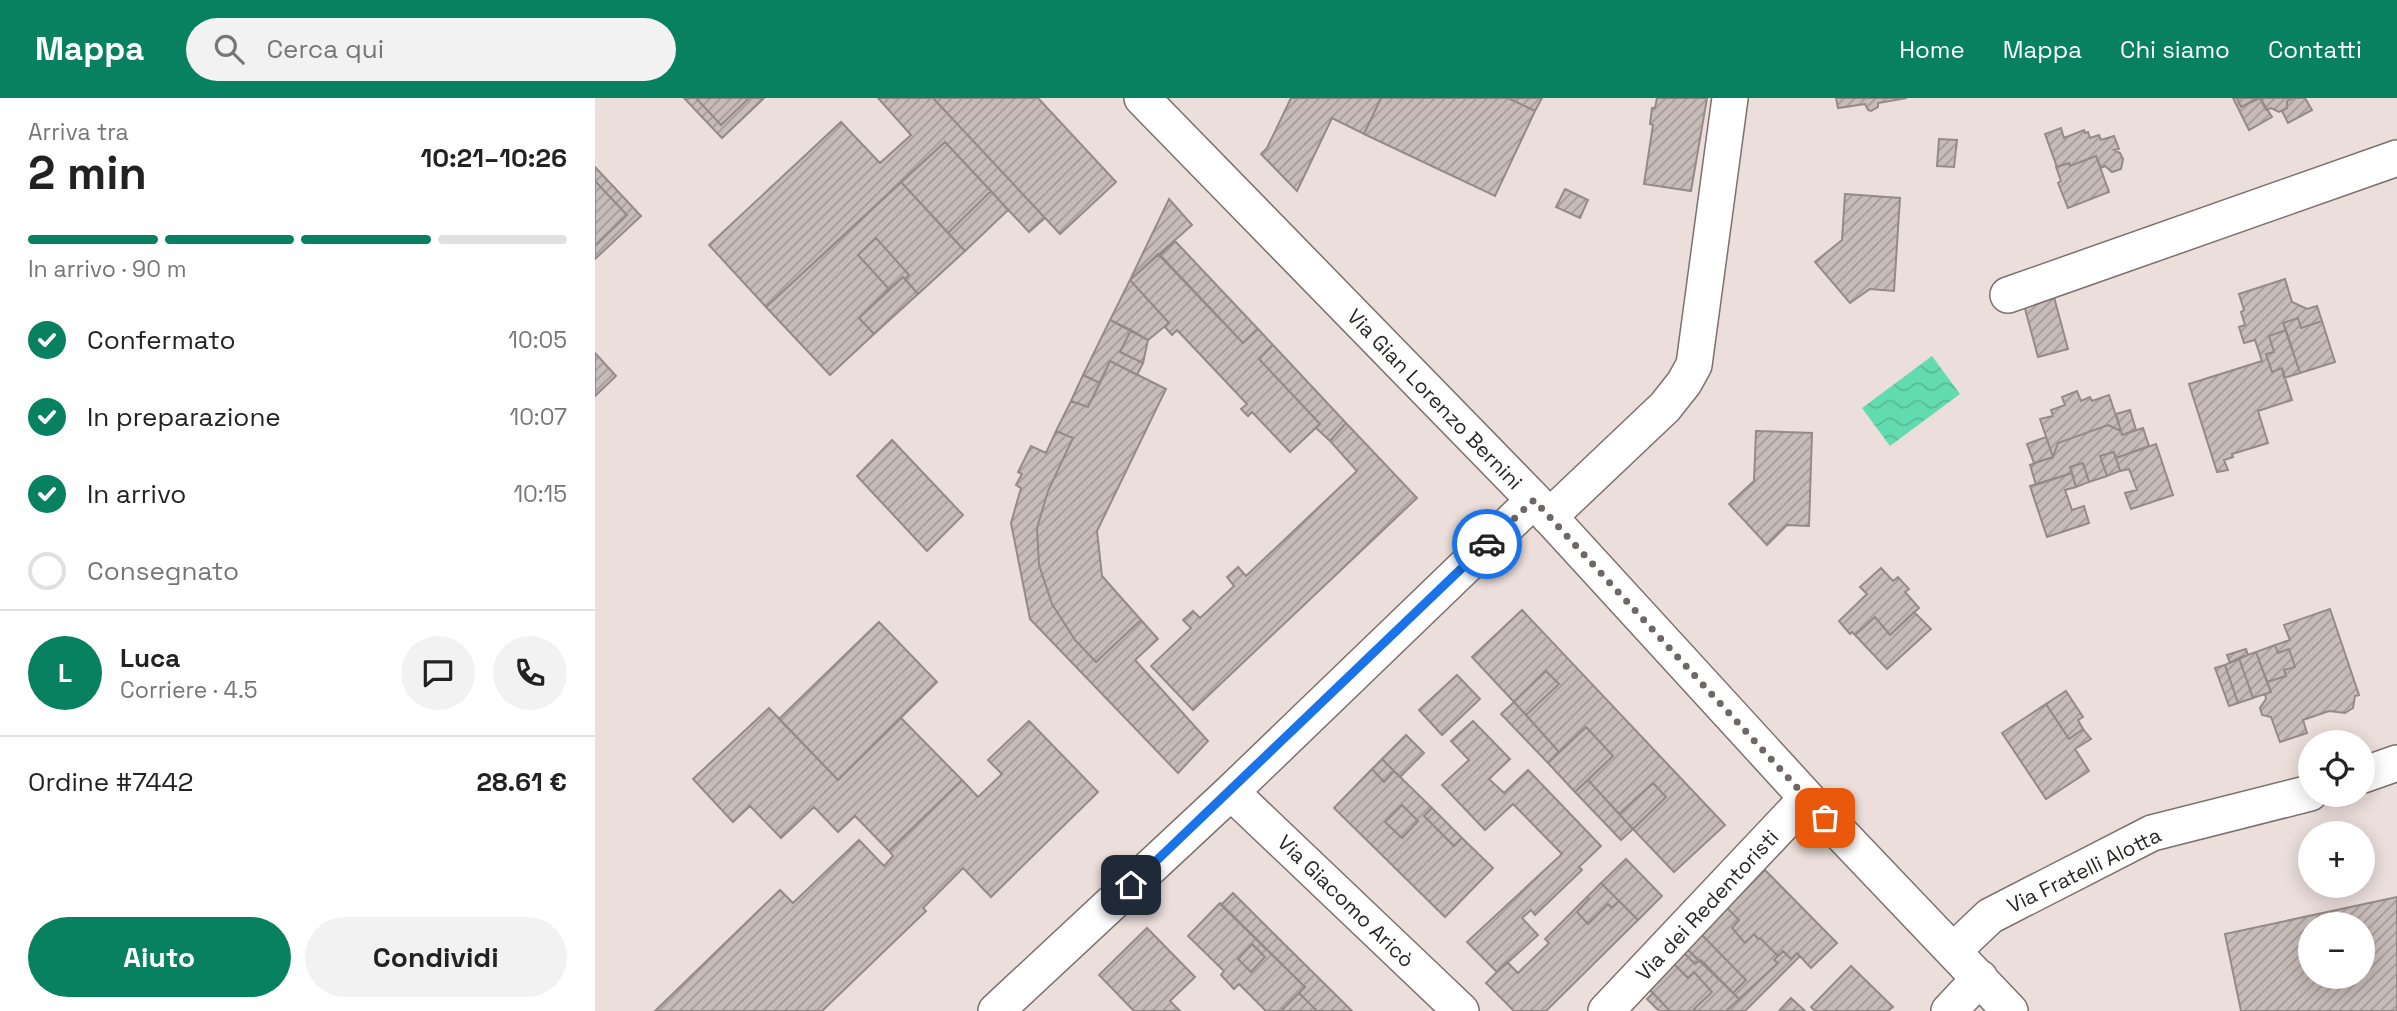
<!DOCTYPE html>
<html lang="it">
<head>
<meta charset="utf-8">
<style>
  body { margin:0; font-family:"Space Grotesk",sans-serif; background:#f2f2f2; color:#222; height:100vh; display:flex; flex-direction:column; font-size:26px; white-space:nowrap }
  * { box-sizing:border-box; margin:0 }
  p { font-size:23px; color:#767676 }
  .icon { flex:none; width:38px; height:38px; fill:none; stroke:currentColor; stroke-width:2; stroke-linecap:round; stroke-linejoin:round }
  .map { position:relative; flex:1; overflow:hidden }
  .side { display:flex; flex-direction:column; background:#fff; width:595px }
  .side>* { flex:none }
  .controls { position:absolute; left:1703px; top:632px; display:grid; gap:14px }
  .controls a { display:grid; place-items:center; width:77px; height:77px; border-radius:50%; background:#fff; box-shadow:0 4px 18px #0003; font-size:35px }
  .pin { position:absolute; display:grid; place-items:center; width:60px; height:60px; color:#fff; margin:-30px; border-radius:14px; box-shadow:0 4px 10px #0006 }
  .courier { position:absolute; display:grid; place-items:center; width:70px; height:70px; margin:-35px; border:5px solid #1a73e8; border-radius:50%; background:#fff; color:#222; box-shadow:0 2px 9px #0007 }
  .headline em { font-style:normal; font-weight:700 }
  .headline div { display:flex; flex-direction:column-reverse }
  .headline { display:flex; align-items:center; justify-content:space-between; height:119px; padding:0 28px }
  h1 { font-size:46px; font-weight:700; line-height:52px }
  .bar { display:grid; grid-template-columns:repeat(4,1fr); gap:10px 7px; align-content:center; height:84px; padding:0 28px }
  .bar i { height:9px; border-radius:5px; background:#e0e0e0 }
  .bar .active { background:#078160 }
  .bar p { grid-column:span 4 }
  .line { display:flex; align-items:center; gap:18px; padding:0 28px; border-top:2px solid #e0e0e0 }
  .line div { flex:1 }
  .round { display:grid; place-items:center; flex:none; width:74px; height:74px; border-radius:37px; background:#f2f2f2 }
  ol { padding:0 28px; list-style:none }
  li { display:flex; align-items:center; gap:21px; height:77px }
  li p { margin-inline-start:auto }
  li .icon { padding:7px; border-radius:50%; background:#078160; color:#fff; stroke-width:4 }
  li:last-child { color:#767676 }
  li i { width:38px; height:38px; border:4px solid #e0e0e0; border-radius:50% }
  .action { display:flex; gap:14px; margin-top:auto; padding:14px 28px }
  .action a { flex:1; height:80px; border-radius:42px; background:#078160; color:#fff; font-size:28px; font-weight:700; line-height:80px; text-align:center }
  .action a+a { background:#f2f2f2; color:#222 }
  header { display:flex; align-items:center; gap:42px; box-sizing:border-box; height:98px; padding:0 35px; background:#078160; color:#fff }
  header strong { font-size:33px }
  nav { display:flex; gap:38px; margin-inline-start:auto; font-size:24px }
  .search { width:490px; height:63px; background:#f2f2f2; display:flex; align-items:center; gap:18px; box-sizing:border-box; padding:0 24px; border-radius:38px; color:#767676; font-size:26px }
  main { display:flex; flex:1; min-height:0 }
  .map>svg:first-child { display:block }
  .water { fill:url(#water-waves) }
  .building { fill:url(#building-hatch); stroke:#958a87; stroke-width:2; fill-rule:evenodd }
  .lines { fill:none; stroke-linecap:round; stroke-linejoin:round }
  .street-casing { stroke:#7c716e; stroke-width:38 }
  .street { stroke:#fff; stroke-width:35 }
  .done { stroke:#6e6765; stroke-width:7; stroke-dasharray:0 12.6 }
  .route { stroke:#1a73e8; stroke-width:9 }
  .labels { text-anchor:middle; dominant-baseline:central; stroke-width:5; stroke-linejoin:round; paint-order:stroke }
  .street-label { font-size:21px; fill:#2b2726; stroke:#fff }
</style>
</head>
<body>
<header>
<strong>Mappa</strong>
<div class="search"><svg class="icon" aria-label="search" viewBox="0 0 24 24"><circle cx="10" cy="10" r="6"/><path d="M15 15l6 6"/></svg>Cerca qui</div>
<nav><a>Home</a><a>Mappa</a><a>Chi siamo</a><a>Contatti</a></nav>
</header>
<main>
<section class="side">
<div class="headline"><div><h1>2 min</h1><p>Arriva tra</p></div><em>10:21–10:26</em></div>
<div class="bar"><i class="active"></i><i class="active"></i><i class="active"></i><i></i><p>In arrivo · 90 m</p></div>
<ol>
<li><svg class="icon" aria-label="check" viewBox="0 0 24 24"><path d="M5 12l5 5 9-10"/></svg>Confermato<p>10:05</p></li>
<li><svg class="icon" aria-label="check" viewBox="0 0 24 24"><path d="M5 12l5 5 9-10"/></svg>In preparazione<p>10:07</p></li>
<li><svg class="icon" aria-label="check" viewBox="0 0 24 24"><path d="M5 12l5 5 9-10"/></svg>In arrivo<p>10:15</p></li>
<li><i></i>Consegnato</li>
</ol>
<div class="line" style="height:126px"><b class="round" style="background:#078160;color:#fff">L</b><div><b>Luca</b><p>Corriere · 4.5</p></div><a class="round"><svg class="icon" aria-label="chat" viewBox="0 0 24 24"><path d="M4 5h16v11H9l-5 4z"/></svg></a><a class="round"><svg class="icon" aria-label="phone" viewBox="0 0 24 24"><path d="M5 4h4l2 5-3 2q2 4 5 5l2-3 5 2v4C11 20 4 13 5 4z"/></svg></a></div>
<div class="line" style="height:91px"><div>Ordine #7442</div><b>28.61 €</b></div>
<div class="action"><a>Aiuto</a><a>Condividi</a></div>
</section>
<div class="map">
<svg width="1802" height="913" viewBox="0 0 1802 913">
  <defs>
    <pattern id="water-waves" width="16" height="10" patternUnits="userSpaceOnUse" patternTransform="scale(1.75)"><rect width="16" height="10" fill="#63dbb0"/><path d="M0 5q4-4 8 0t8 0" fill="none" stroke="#56bc97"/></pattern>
    <pattern id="building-hatch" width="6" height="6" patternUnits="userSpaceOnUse" patternTransform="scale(1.75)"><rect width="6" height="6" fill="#c8bcb9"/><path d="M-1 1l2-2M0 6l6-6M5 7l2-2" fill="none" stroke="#a39996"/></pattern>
  </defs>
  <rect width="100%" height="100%" fill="#ebdedb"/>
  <path class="water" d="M1337,258L1365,296L1295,348L1267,310Z"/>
  <path class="building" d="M89,0H101L126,27L154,0H169L127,40Z
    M101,0H154L126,27Z
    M338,0L450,120L434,134L350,44L171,209L114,147L246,24L285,65L316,37L283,0Z
    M338,0H443L521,84L465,136Z
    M696,0H786L769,36L737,20L702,93L666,56L672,50Z
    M786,0H913L940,13L900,98L769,36Z
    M913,0H947L940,13Z
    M1062,0H1112L1096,93L1049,86L1058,27L1055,26L1057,10H1060Z
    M1241,0H1312L1283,5V9L1276,13L1273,12L1270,6L1243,10Z
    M1638,0H1642L1646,9L1665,0L1677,19L1654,32Z
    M1642,0H1664L1646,9Z
    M1665,0H1698L1692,3V10L1684,14L1676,10L1671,12Z
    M1698,0H1710L1717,12L1693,25L1687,13L1692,10V3Z
    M1466,30L1469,40L1489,32L1490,35L1493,34L1495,40L1504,37L1506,42L1519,38L1524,51L1519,52L1525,55L1528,61L1526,71L1517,74L1510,68L1506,70L1501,58L1475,68L1474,65L1462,69L1450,36Z
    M1344,41L1362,42L1359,69L1342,68Z
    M350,44L396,93L353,135L306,84Z
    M1501,58L1514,94L1473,110L1463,85L1466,83L1461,69L1474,65L1475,68Z
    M0,69L46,118L0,161V148L32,117L0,83Z
    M0,83L32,117L0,148Z
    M306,84L370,153L323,196L310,181L314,177L281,140L263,157L294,191L264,220L279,236L235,277L171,209Z
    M970,91L993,102L985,120L961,109Z
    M396,93L413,112L370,153L353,135Z
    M1250,96L1305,100L1299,193L1275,191L1255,205L1220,164L1247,142Z
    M574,101L597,127L535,182Z
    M281,140L314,177L310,181L308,179L294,191L263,157Z
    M580,143L663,231L648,245L565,157Z
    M563,156L648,245L663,231L678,247L664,261L725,326L695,354L657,314L653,318L646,311L652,306L582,232L577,237L570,229L574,225L535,182Z
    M308,179L323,196L279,236L264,220Z
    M1690,181L1697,204L1712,211L1722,208L1727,223L1706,230L1703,220L1688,225L1691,232L1674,238L1679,254L1671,256L1677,274L1687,270L1697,302L1663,313L1673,345L1637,356L1638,359L1629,362L1633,372L1622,374L1594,286L1667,263L1660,242L1649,245L1644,229L1650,227L1646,214L1649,212L1644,196Z
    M535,182L574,225L553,242L515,222Z
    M1459,199L1473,251L1443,259L1429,207Z
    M1703,220L1706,230L1727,223L1740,264L1705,275L1688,225Z
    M515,222L536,232L525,254L548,265L542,277L515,263L505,285L488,277Z
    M536,232L553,242L548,265L525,254Z
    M1691,232L1705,275L1689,280L1687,270L1677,274L1671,256L1679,254L1674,238Z
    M678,247L751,325L735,343L721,330L725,326L664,261Z
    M0,255L21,278L0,298Z
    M515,263L571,291L502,433L507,478L546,522L501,564L480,542L457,506L444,467L442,430L453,393L478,340L461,333L476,303L493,309Z
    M488,277L505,285L493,309L476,303Z
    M1482,293L1486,303L1495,299L1497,303L1514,297L1526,333L1513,327L1463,345L1458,359L1445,321L1458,318L1456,312L1470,307L1467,299Z
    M1535,312L1541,332L1527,337L1521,316Z
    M751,325L822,400L598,612L556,568L596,530L588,522L598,513L605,520L639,488L632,479L643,469L651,478L762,373L735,343Z
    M1513,327L1526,333L1527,337L1548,330L1554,348L1521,360L1519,354L1505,358L1512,378L1494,384L1488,365L1475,369L1477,375L1441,387L1435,367L1458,359L1463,345Z
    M461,333L478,340L453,393L442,430L444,467L457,506L480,542L501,564L546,522L563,541L540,562L613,643L583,675L435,521L416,425L426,390L421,387L427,376L423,374L436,348L451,355Z
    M1161,333L1217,335L1214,428L1192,427L1172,447L1134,406L1159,383Z
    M1451,339L1458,359L1439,365L1432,346Z
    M297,342L368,417L332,453L262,378Z
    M1561,346L1578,397L1536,411L1530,395L1542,392L1534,371L1525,373L1521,360Z
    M1519,354L1525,373L1512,378L1505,358Z
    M1488,365L1494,384L1481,389L1475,369Z
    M1477,375L1481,389L1470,392L1477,412L1489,408L1494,425L1452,439L1435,388Z
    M1286,470L1298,483L1303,479L1314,491L1310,494L1324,510L1295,537L1280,519L1260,537L1257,534L1255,536L1244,523L1272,496L1265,489Z
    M1735,511L1764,597L1760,598L1758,610L1750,615L1734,613L1708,622L1712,635L1685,644L1676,619L1667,617L1665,610L1671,601L1670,596L1676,594L1672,584L1691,578L1689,572L1700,569L1694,551L1683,555L1680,547L1695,542L1689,527Z
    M927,512L1130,727L1079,774L1038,731L1071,699L1058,685L1024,716L993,682L1018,658L991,629L964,654L931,617L964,586L951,573L919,604L877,559Z
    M1319,514L1336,531L1292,571L1260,537L1280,519L1295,537Z
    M284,524L342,584L243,682L184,621Z
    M1680,547L1683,555L1694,551L1700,569L1689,572L1691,578L1672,584L1661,554Z
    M1651,551L1653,557L1635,565L1632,557Z
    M1661,554L1676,594L1658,600L1644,560Z
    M1644,560L1658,600L1643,605L1630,567Z
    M1630,567L1643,605L1634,608L1620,570Z
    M951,573L964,586L931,617L919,604Z
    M862,577L885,601L847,637L824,612Z
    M1471,593L1488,619L1483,622L1488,631L1474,641L1451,606Z
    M919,604L964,654L953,665L906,616Z
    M1451,606L1474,641L1488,631L1496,641L1480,651L1494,673L1451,701L1407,635Z
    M174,610L243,682L306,620L367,682L294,753L260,718L243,734L219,709L186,740L155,708L138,724L98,681Z
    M434,623L503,694L396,799L368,770L328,810L331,813L227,913H60L185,792L198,805L264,742L289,768L298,758L294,753L367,682L383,699L407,676L393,662Z
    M878,623L915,661L894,681L909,695L933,672L1006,748L984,769L987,772L940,817L936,812L927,820L943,837L902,874L872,844L967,756L918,706L890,732L847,687L874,662L856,643Z
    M991,629L1018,658L980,694L953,665Z
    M811,637L829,655L805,679L787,661Z
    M787,661L799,673L789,684L777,671Z
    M777,671L789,684L799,673L837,710L829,718L859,748L867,740L898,770L850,819L739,710ZM807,707L823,723L807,740L790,724Z
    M993,682L1038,731L1026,742L980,694Z
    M1058,685L1071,699L1038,731L1024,716Z
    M807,707L823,723L807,740L790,724Z
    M837,710L867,740L859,748L829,718Z
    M1031,761L1067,798L1043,822L1006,785Z
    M1164,766L1242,845L1216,870L1202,855L1196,861L1188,853L1183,858L1165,840L1163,841L1159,836L1150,845L1137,830L1144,822L1127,805Z
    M1006,785L1024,803L1017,810L1013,806L993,826L982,814L994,801L992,799Z
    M638,795L673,830L757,913H722L704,895L710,889L626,807Z
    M992,799L994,801L982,814L993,826L1013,806L1017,810L1024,803L1043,822L951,913H919L891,885L912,864L923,875L954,845L950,841Z
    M1802,799V913H1646L1630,836ZM1715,826H1768V878H1715Z
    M625,805L710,889L686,913H671L644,886L639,891L626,877L629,873L593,838ZM657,846L670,859L656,874L643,861Z
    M1127,805L1144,822L1137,830L1150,845L1159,836L1163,841L1165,840L1183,858L1179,862L1183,865L1144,901L1138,895L1151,882L1105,835Z
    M552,830L600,879L575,903L585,913H539L504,877Z
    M1105,835L1151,882L1138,895L1090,849Z
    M657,846L670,859L656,874L643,861Z
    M1087,846L1104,863L1100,866L1088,854L1076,863L1093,880L1099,874L1117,894L1099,911L1101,913H1075L1048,885Z
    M1188,853L1196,861L1202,855L1205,858L1150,913H1131L1183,865L1179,862Z
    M1088,854L1100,866L1106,862L1144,901L1131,913H1101L1099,911L1117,894L1099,874L1093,880L1076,863Z
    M1256,868L1298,909L1293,913H1220L1216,909Z
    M704,895L722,913H686Z
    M1058,895L1075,913H1064L1052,901Z
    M1196,900L1210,913H1184Z"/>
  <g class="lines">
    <g class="street-casing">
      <path id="street" d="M547,0L939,402L1212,700L1415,913
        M1413,197L1802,60
        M954,419L1070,309L1089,285L1099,267L1135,0
        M1768,677L1802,665
        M636,694L866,913
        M1358,853L1395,818L1557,735L1715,695
        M401,913L636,694L939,402
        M1011,913L1212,700
        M1354,913L1385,880"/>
    </g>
    <use href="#street" class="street"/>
  </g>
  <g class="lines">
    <path class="done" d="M892,446L939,402L1230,720"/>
    <path class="route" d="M536,787L892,446"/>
  </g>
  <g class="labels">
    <g class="street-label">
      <text transform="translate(840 301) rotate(46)">Via Gian Lorenzo Bernini</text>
      <text transform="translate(1489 772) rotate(-26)">Via Fratelli Alotta</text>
      <text transform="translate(751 803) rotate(44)">Via Giacomo Aricò</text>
      <text transform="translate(1112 807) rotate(-47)">Via dei Redentoristi</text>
    </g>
  </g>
</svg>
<div class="controls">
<a><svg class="icon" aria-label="locate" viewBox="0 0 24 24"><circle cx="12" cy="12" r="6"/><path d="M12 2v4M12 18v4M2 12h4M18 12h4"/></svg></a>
<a>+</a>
<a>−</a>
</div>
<div class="pin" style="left:1230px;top:720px;background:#ea580c"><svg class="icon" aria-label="bag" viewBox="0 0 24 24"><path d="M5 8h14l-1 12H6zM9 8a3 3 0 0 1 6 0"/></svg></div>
<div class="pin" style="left:536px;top:787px;background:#1f2937"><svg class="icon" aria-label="home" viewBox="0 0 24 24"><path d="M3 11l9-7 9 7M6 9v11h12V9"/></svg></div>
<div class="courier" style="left:892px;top:446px"><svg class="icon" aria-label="car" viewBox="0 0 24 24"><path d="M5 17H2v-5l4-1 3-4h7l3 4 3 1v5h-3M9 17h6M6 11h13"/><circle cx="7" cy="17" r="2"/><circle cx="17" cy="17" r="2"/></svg></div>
</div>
</main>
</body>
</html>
